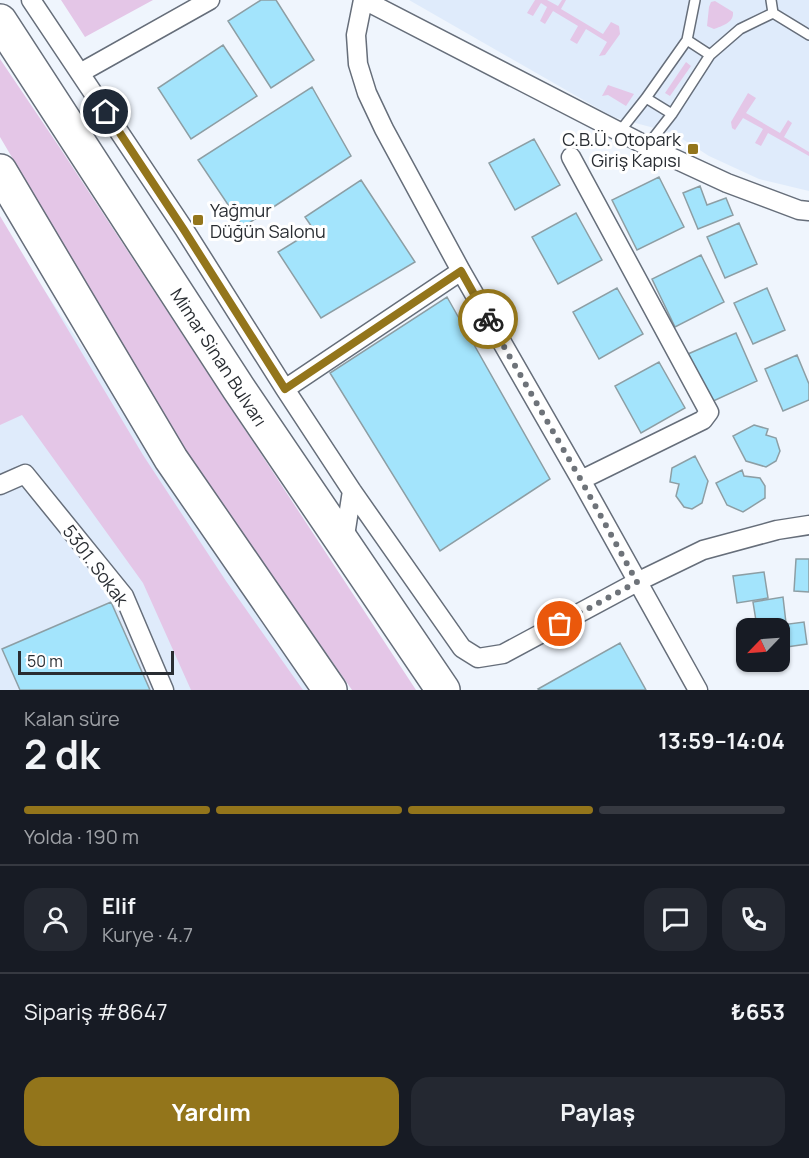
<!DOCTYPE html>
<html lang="tr">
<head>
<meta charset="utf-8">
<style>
  body { margin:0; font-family:Manrope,sans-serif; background:#242831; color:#f1f3f6; height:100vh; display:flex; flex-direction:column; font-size:22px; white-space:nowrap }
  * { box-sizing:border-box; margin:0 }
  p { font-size:20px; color:#9ea1a6 }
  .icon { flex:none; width:33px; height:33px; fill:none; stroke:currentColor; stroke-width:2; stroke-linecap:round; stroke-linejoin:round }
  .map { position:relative; height:690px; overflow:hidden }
  .side { display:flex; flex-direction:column; background:#171b24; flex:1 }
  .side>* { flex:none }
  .needle { width:39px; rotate:245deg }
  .tools { position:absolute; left:736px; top:618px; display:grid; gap:12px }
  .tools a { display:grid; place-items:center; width:54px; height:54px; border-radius:12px; background:#171b24; box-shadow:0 2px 4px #0004; font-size:30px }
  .scale { position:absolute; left:18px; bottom:15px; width:156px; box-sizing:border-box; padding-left:6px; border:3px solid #292d32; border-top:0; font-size:16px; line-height:21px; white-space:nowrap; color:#292d32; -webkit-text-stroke:4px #fff; paint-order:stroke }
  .pin { position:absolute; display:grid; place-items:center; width:51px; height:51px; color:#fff; margin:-26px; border:3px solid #fff; border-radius:50%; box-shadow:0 2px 6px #0007 }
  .courier { position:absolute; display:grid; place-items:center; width:60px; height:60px; margin:-30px; border:4px solid #93751b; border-radius:50%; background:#fff; color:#222; box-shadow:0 2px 8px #0007 }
  .overview em { font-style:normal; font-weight:700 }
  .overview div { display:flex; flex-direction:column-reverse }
  .overview { display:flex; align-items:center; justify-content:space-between; height:102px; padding:0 24px }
  h1 { font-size:39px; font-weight:700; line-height:45px }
  .bar { display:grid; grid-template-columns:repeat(4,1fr); gap:9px 6px; align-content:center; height:72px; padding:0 24px }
  .bar i { height:8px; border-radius:4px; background:#363941 }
  .bar .current { background:#93751b }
  .bar p { grid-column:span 4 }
  .line { display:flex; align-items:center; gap:15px; padding:0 24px; border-top:2px solid #363941 }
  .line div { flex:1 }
  .round { display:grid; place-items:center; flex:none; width:63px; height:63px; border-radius:18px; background:#242831 }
  .primary-button { display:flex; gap:12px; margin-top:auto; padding:12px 24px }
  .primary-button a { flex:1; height:69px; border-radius:18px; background:#93751b; color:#fff; font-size:24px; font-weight:700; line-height:69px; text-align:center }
  .primary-button a+a { background:#242831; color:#f1f3f6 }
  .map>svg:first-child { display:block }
  .built { fill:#dfebfb }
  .green { fill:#e4c6e7 }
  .building { fill:#a3e4fc; stroke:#8d9ea4; stroke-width:1.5 }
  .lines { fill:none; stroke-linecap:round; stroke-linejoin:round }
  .lane-casing { stroke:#666e7a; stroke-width:12 }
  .street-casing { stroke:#666e7a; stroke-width:21 }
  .highway-casing { stroke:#666e7a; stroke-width:36 }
  .lane { stroke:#fff; stroke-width:9 }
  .street { stroke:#fff; stroke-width:18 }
  .highway { stroke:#fff; stroke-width:33 }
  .done { stroke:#6e7379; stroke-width:6; stroke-dasharray:0 10.8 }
  .route { stroke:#93751b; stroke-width:8 }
  .poi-dot { fill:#93751b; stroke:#fff; stroke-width:2 }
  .labels { text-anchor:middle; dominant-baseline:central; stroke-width:6; stroke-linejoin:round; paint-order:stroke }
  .poi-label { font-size:18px; fill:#292d32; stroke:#fff; text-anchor:end }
  .street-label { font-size:18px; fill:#292d32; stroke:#fff }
</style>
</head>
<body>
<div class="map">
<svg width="809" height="690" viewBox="0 0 809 690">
  <rect width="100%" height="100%" fill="#eff5fd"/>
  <path class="built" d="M409,0H809V191L759,179L709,156L673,133L613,117Z
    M0,224L312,690H0Z"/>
  <path class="green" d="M61,0H153L85,37Z
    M535,0H547L558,6L562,0H566L561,9L603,34L611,22L619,26L620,34L605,55L599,56L607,42L586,29L577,44L570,40L578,26L553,11L545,24L540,21L547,7L541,3L533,16L527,13Z
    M715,1L733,12C734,23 722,26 714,29L707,26L709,7L711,2Z
    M0,59L60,148L416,690H352L185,451L0,137Z
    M686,62L691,66L670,96L665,93Z
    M608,85L634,94L626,106L608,95L602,96Z
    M748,93L756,98L746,113L780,133L788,120L792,123L784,137L809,152V156L768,133L761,146L755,143L763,129L743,118L735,130L732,128L731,122Z
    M0,216L143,455L226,581L303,690H191L143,583L22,415L0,425Z"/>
  <path class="building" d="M261,0H276L314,60L271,88L228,21Z
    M223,45L257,96L191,139L158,88Z
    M312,87L351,156L243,227L198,160Z
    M534,139L560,185L515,210L489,163Z
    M659,177L684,227L637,250L612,200Z
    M361,180L415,262L321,318L278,252L314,230L305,217Z
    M700,186L707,205L726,198L733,215L698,229L683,193Z
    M576,213L602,260L558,284L532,237Z
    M739,223L757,264L725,278L707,237Z
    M701,255L724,302L675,327L652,279Z
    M617,288L643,334L599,359L573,312Z
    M767,288L785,330L753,344L734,303Z
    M447,297L550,479L440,551L330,373Z
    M736,333L757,381L709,403L688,354Z
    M797,355L809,384V400L783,411L765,369Z
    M659,362L685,408L641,433L615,386Z
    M754,425L768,429L766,435L776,438L780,451L776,461L766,467L746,461L733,436Z
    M695,456L708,481L702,503L692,509L684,507L676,496L679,484L670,482L672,468Z
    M742,470L744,476L760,478L765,486V498L743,512L727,505L716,483Z
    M796,559H809V592L794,591Z
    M764,572L768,598L737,603L733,576Z
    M783,597L786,623L757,627L753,602Z
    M111,602L150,690H20L2,649Z
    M804,622L807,644L780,648V628H774L773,626Z
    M620,643L646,690H539L538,689Z"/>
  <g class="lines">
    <g class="lane-casing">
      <path id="lane" d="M773,13L809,35
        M687,40L710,55
        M646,98L672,114
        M620,131L646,98L687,40L695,0
        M647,146L672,114L710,55L740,29L773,13L771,0"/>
    </g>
    <g class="street-casing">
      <path id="street" d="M31,0L184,229L285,389L352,491L462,648L478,658L503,654L637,582L703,550L777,530L809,525
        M363,0L356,35L358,64L367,93L384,129L461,271L581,480L698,690
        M364,0L647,146L727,183L799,210L809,211
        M80,73L210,0
        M571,157L709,412L703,420L581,480
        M285,389L461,271
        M0,485L25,474L124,596L164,690
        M344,542L352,491"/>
    </g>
    <g class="highway-casing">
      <path id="highway" d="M0,21L239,389L443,690
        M0,171L171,459L330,690"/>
    </g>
    <use href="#lane" class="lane"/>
    <use href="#street" class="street"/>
    <use href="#highway" class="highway"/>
  </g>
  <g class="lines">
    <path class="done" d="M488,319L581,480L637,582L560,624"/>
    <path class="route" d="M106,112L184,230L285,389L461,271L488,319"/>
  </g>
  <g class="poi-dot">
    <rect x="687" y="143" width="12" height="12" rx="3"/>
    <rect x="192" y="214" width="12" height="12" rx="3"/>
  </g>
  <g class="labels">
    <g class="poi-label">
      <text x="681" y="139">C.B.Ü. Otopark<tspan x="681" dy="21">Giriş Kapısı</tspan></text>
      <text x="210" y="210" text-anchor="start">Yağmur<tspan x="210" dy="21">Düğün Salonu</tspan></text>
    </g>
    <g class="street-label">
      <text transform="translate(219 357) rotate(57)">Mimar Sinan Bulvarı</text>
      <text transform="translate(96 565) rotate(53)">5301. Sokak</text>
    </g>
  </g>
</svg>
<div class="tools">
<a><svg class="needle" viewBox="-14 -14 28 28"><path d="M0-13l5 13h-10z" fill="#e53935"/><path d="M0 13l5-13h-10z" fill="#9ea1a6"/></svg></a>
</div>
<div class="scale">50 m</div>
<div class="pin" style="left:560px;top:624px;background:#ea580c"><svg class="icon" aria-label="bag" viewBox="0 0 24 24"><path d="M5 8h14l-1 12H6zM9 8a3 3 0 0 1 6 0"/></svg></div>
<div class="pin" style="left:106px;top:112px;background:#1f2937"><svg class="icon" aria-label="home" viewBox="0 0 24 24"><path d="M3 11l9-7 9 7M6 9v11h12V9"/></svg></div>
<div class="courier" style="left:488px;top:319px"><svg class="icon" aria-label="bike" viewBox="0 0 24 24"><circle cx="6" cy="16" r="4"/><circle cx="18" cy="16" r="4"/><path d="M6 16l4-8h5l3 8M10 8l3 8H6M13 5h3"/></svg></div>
</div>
<section class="side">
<div class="overview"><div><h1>2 dk</h1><p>Kalan süre</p></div><em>13:59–14:04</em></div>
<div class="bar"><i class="current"></i><i class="current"></i><i class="current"></i><i></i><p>Yolda · 190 m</p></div>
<div class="line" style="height:108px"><a class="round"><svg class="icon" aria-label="person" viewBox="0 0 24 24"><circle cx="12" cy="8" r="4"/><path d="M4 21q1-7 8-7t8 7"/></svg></a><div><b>Elif</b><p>Kurye · 4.7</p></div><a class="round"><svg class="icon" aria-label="chat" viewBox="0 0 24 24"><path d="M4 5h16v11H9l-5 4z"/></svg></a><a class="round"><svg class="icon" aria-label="phone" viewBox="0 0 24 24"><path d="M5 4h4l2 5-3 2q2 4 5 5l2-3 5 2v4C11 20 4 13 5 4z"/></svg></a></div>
<div class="line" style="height:78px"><div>Sipariş #8647</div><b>₺653</b></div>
<div class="primary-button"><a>Yardım</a><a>Paylaş</a></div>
</section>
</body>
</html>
